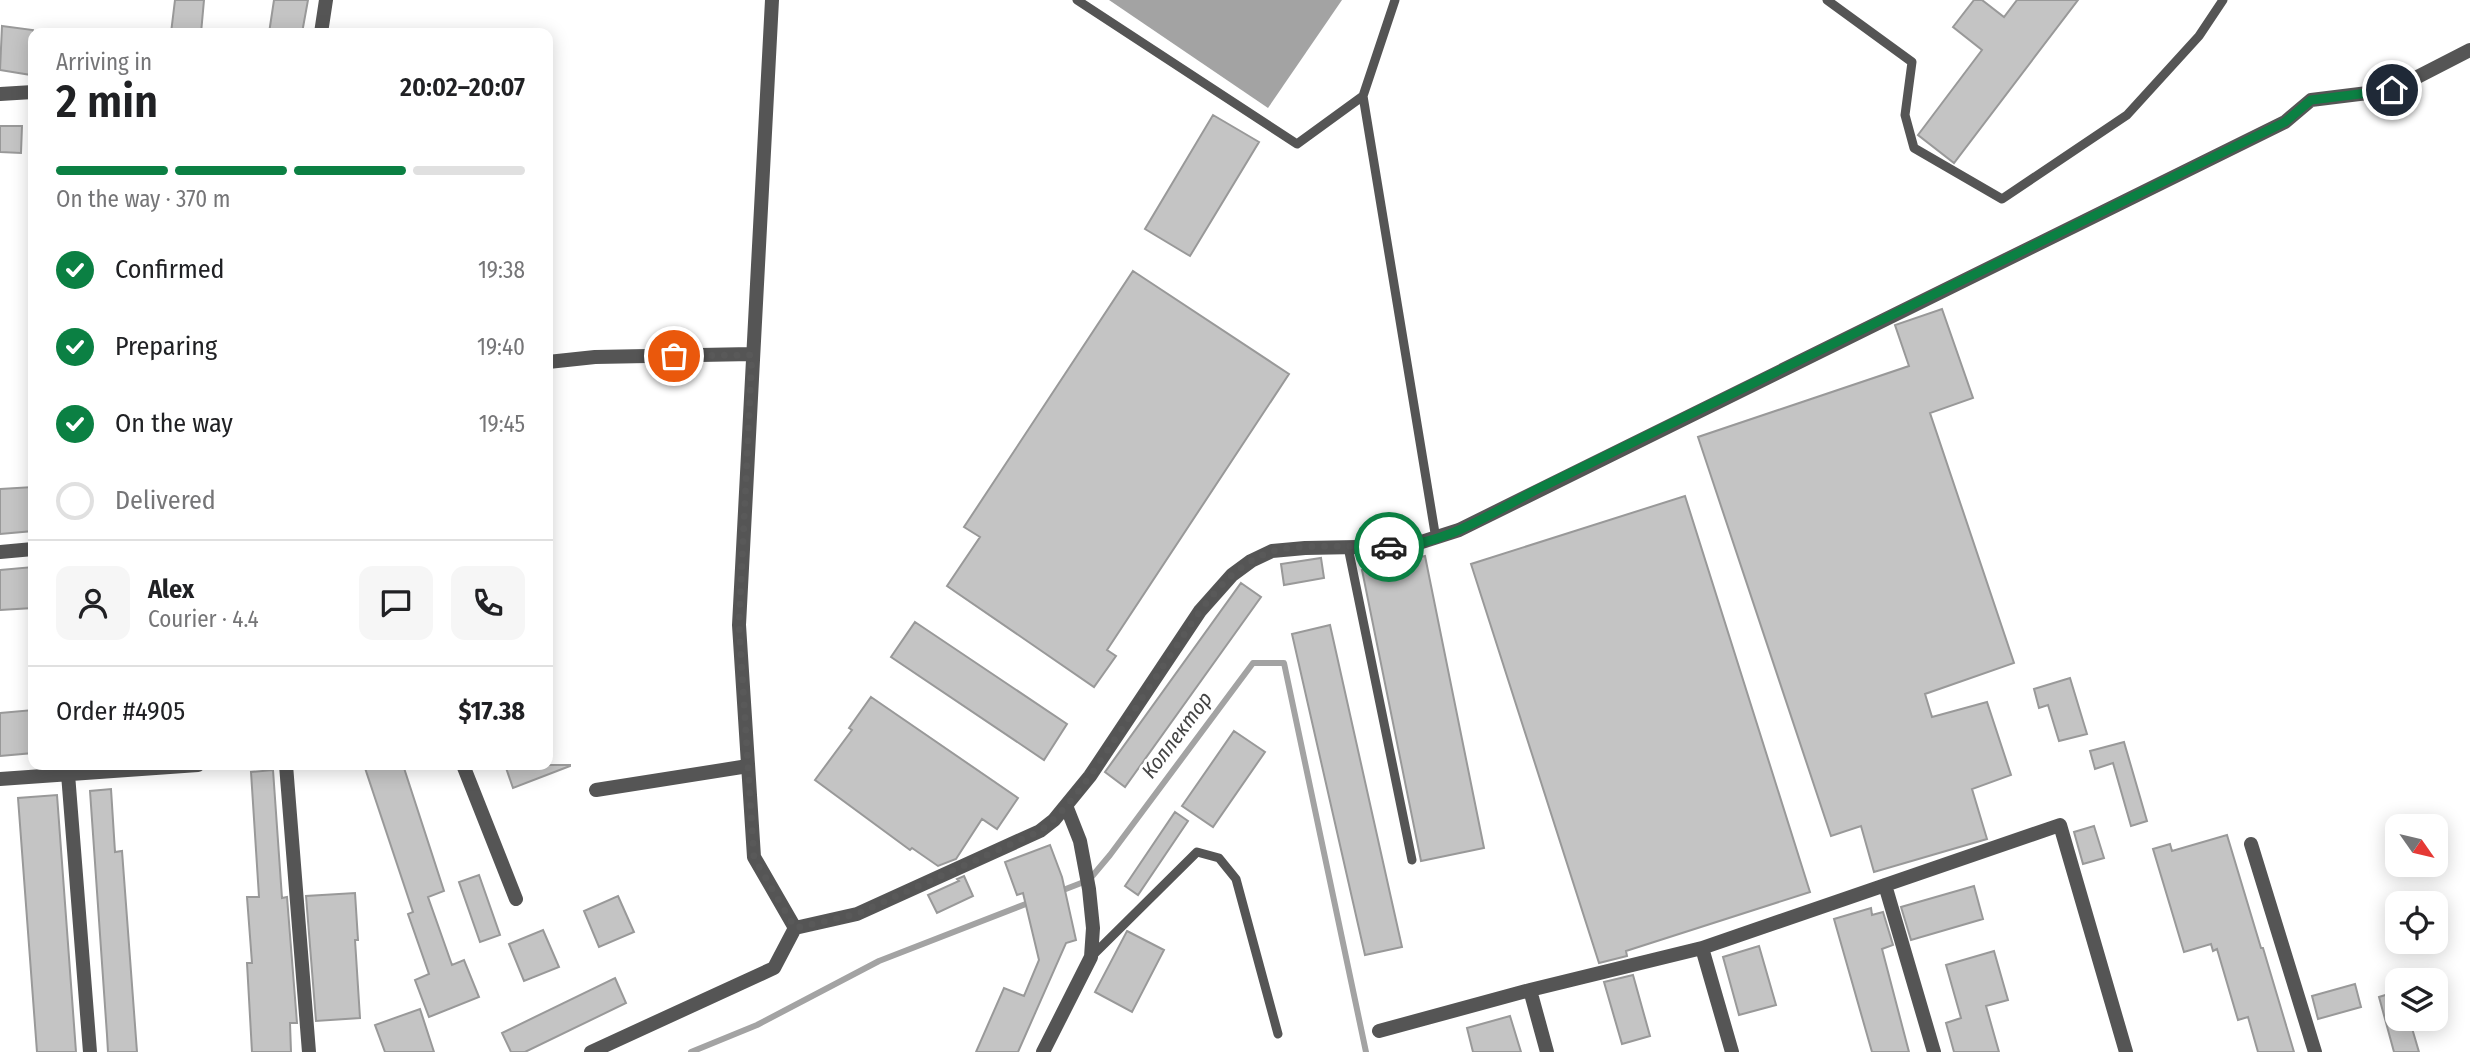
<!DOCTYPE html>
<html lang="en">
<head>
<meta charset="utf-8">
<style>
  body { margin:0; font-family:"Fira Sans Condensed",sans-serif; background:#f6f6f6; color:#202124; height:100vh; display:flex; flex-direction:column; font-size:26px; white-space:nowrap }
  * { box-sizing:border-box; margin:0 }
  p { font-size:23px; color:#757577 }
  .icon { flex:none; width:38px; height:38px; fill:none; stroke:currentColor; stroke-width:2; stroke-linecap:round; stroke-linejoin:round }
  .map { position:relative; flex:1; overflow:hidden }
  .drawer { position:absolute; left:28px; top:28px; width:525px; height:742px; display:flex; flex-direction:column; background:#fff; border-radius:14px; box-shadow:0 4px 18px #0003 }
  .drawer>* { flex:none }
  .needle { width:46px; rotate:124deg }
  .fabs { position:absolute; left:2385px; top:814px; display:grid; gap:14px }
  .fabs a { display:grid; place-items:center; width:63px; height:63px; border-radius:14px; background:#fff; box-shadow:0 4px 18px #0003; font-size:35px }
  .pin { position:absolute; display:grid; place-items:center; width:60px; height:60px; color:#fff; margin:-30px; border:4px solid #fff; border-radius:50%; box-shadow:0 2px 7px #0007 }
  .courier { position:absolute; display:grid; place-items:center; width:70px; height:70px; margin:-35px; border:5px solid #0b8043; border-radius:50%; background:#fff; color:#222; box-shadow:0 2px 9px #0007 }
  .overview em { font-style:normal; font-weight:600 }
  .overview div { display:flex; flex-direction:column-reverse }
  .overview { display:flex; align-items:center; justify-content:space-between; height:119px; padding:0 28px }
  h1 { font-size:46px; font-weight:600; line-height:52px }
  .bar { display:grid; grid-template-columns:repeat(4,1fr); gap:10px 7px; align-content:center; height:84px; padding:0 28px }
  .bar i { height:9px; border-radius:5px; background:#e0e0e0 }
  .bar .selected { background:#0b8043 }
  .bar p { grid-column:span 4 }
  .line { display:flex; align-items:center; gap:18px; padding:0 28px; border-top:2px solid #e0e0e0 }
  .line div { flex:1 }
  .round { display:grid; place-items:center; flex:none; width:74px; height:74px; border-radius:14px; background:#f6f6f6 }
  ol { padding:0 28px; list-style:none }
  li { display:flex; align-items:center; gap:21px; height:77px }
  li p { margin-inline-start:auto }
  li .icon { padding:7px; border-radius:50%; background:#0b8043; color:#fff; stroke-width:4 }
  li:last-child { color:#757577 }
  li i { width:38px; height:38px; border:4px solid #e0e0e0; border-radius:50% }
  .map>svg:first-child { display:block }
  .water { fill:#a3a3a3 }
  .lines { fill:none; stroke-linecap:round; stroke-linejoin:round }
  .stream { stroke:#a3a3a3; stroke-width:6 }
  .building { fill:#c4c4c4; stroke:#999; stroke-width:2 }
  .lane { stroke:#555; stroke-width:9 }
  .street { stroke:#555; stroke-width:14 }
  .done { stroke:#595959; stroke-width:7; stroke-dasharray:0 12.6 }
  .route { stroke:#0b8043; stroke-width:9 }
  .labels { text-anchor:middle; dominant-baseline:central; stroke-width:6; stroke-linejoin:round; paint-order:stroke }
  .water-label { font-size:21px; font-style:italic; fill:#444; stroke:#fff }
</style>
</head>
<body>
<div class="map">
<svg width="2470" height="1052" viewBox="0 0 2470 1052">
  <rect width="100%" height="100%" fill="#fff"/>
  <path class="water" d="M1109,0H1342L1268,108Z"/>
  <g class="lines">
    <path class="stream" d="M1058,892L1089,880L1110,855L1253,663H1284L1366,1052
      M691,1052L757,1025L879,961L1031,902"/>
  </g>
  <path class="building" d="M175,0H204L201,33H171Z
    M274,0H308L302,33H269Z
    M1974,0H1982L2004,17L2017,0H2078L1954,163L1918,135L1982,50L1953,27Z
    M2,26L33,30L31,75L0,70Z
    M1213,115L1259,142L1190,256L1145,229Z
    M0,126H22L21,153L0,152Z
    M1133,271L1289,374L1107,650L1116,656L1094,687L947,586L980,537L964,527Z
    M1942,309L1973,398L1930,413L2014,663L1925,694L1932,717L1987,702L2011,775L1972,789L1987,839L1874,872L1861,826L1831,836L1698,437L1909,366L1895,325Z
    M33,487V531L0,534V489Z
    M1685,496L1810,892L1626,951L1627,956L1599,963L1471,564Z
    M1425,556L1484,848L1421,861L1362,570Z
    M1321,558L1324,578L1284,585L1281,564Z
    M33,567V608L0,610V570Z
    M1241,583L1261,597L1125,787L1105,772Z
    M915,622L1067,724L1044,760L891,657Z
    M1330,625L1402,947L1365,955L1292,634Z
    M2070,678L2087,734L2059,741L2048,705L2039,708L2034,689Z
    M871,697L1018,798L997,829L982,819L956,859L938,866L912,848L910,850L815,780L852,730L849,728Z
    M33,710V753L0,756V713Z
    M1234,731L1265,752L1213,827L1182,806Z
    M2124,742L2147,821L2131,826L2113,763L2095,769L2090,751Z
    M364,765H403L444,891L428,897L452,965L464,960L479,997L429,1017L415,980L429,974L408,914L413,912Z
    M505,765H570V766L513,788Z
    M273,770L282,898L287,897L297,1023H290L291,1052H252L247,963H252L247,897H259L251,772Z
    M111,789L115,852L122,851L137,1052H108L107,1035L90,791Z
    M57,795L76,1052H37L18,798Z
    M1175,812L1188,821L1138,895L1125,886Z
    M2094,826L2104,858L2083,864L2074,832Z
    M2227,835L2261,948H2263L2294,1052H2258L2248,1017L2238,1020L2217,949L2213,951L2211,944L2184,952L2153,849L2170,844L2172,851Z
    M1050,845L1062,877L1076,940L1066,943L1018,1052H976L1004,988L1024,996L1039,960L1023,893L1017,895L1005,862Z
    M479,875L500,935L480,942L459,882Z
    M964,876L973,896L937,913L928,895L959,881L957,879Z
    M1974,886L1983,919L1911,940L1901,907Z
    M355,893L358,940H355L360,1018L316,1021L306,896Z
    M618,896L634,932L599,947L584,911Z
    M1871,908L1872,915L1883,912L1893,945L1882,949L1909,1052H1872L1834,919Z
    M543,930L559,967L524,981L509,944Z
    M1127,931L1164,950L1132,1012L1095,992Z
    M1759,946L1776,1005L1739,1015L1723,957Z
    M1994,951L2008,1000L1986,1006L1999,1052H1954L1946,1023L1961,1018L1946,965Z
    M1633,975L1650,1036L1622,1044L1604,982Z
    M615,978L626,1003L525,1052H511L502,1033Z
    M2355,984L2361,1007L2318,1019L2312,996Z
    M2398,991V1018H2409L2419,1052H2394L2379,997Z
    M420,1009L434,1052H385L375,1025Z
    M1510,1016L1521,1052H1473L1467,1028Z"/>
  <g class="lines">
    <path class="lane" d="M1077,0L1297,144L1363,96L1395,0
      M1827,0L1912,62L1905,115L1914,148L2002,199L2127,115L2199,36L2223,0
      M1363,96L1436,539
      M1348,547L1412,860
      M1092,956L1197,852L1219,858L1236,879L1278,1034"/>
    <path class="street" d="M772,0L739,625L754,857L795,928
      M321,33L326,0
      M0,94L33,92
      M548,362L595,357L752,354
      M0,552L33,549
      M286,765L309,1052
      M463,765L516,899
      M68,774L90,1052
      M0,779L198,765
      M596,790L748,766
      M2251,844L2315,1052
      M1885,885L1934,1052
      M1702,948L1732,1052
      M1530,990L1547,1052
      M1379,1031L1530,990L1702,948L2060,825L2126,1052
      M591,1052L774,968L795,928L857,914L1040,831L1054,820L1090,776L1200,611L1232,575L1251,561L1272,551L1305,548L1409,546L1459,530L2285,122L2311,100L2392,90L2470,50
      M1043,1052L1091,957L1093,928L1089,889L1080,841L1067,808"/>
  </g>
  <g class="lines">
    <path class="done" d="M674,356L752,355L739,625L754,858L795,928L857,914L1040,831C1075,803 1098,764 1123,727C1149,688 1174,649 1200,611C1219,586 1240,563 1270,552C1295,543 1360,547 1389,547"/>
    <path class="route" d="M1389,547C1443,546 1490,514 1536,490L2285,122L2311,100L2392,90"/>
  </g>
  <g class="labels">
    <g class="water-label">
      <text transform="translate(1177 735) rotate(-53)">Коллектор</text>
    </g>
  </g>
</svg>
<div class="fabs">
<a><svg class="needle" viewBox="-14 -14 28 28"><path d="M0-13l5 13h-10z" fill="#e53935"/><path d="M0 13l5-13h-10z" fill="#757577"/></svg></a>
<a><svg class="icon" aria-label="locate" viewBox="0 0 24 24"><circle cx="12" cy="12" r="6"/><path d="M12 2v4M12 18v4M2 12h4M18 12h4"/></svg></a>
<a><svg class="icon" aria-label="layers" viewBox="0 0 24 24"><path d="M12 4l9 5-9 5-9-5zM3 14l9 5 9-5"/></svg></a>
</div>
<div class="pin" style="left:674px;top:356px;background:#ea580c"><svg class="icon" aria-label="bag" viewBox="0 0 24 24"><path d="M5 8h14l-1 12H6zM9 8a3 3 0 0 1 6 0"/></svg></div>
<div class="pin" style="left:2392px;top:90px;background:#1f2937"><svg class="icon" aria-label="home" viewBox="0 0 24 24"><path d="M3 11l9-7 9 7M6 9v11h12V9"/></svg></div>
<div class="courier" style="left:1389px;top:547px"><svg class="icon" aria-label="car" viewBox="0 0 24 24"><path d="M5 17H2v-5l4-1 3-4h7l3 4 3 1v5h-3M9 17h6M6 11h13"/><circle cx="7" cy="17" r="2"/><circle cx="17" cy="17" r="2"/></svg></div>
<section class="drawer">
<div class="overview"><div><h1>2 min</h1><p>Arriving in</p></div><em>20:02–20:07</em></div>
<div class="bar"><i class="selected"></i><i class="selected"></i><i class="selected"></i><i></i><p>On the way · 370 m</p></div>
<ol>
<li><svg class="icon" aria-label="check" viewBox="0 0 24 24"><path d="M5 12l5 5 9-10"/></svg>Confirmed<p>19:38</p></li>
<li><svg class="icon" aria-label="check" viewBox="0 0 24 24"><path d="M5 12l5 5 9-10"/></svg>Preparing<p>19:40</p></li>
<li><svg class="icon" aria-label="check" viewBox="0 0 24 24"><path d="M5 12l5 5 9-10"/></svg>On the way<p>19:45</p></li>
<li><i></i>Delivered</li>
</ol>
<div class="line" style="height:126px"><a class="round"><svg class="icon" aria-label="person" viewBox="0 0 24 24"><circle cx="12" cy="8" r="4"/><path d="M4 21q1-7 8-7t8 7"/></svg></a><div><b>Alex</b><p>Courier · 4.4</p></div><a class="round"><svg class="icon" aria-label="chat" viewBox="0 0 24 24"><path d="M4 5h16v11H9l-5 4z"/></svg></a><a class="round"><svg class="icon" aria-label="phone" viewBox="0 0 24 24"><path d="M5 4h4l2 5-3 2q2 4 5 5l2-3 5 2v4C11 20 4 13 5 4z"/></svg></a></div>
<div class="line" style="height:91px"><div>Order #4905</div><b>$17.38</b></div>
</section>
</div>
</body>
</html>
